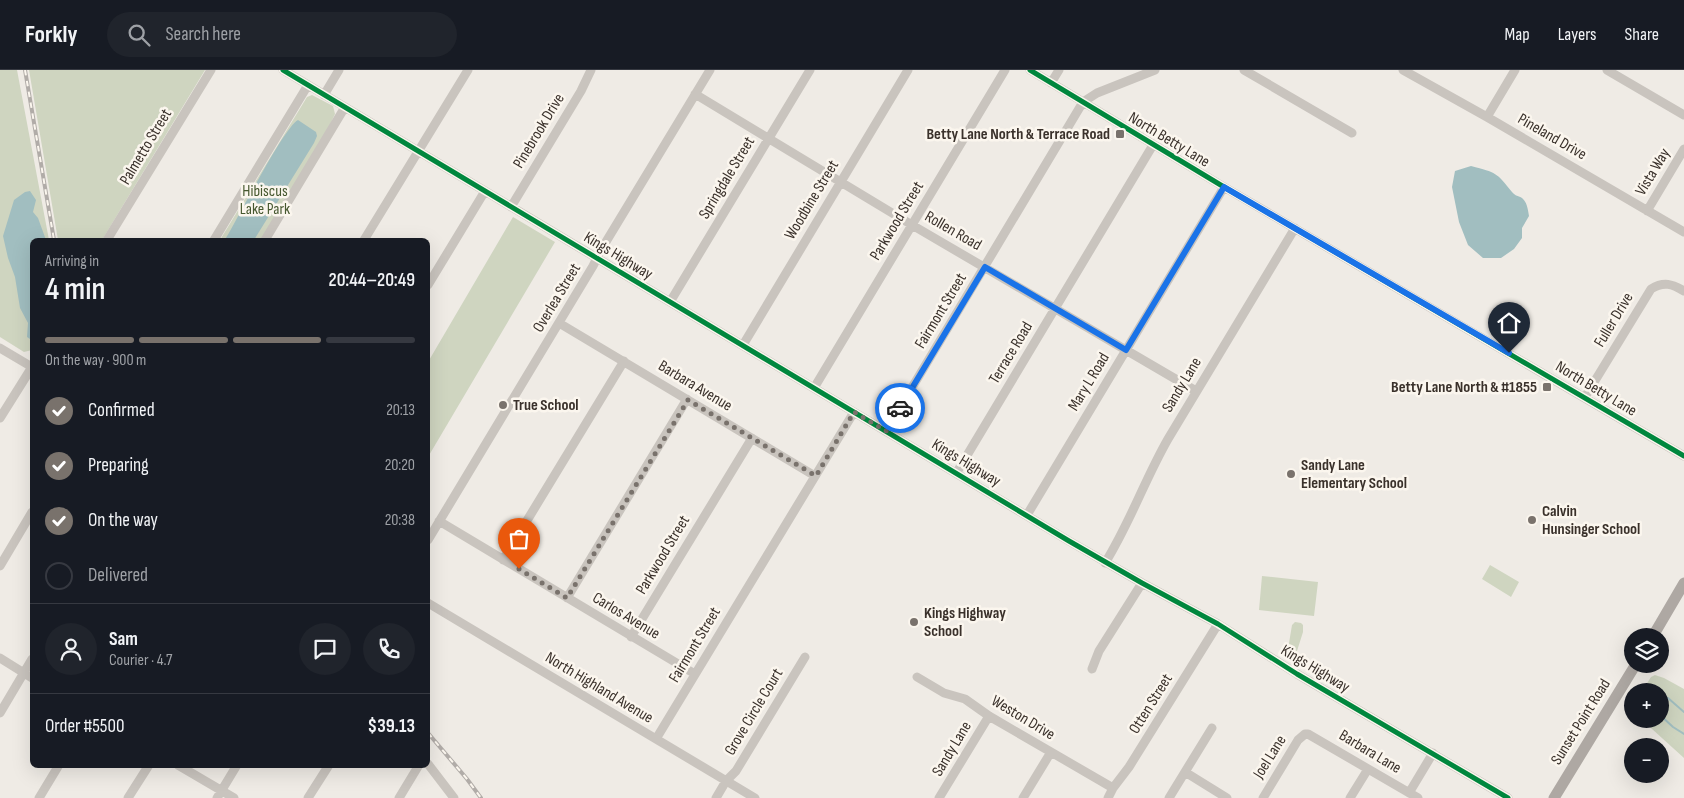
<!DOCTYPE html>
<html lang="en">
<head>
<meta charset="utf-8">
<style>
  body { margin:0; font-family:"Sofia Sans Condensed",sans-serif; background:#20242c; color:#f1f3f6; height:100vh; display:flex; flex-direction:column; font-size:19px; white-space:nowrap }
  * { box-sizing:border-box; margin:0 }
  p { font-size:16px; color:#9ea1a6 }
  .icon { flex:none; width:28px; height:28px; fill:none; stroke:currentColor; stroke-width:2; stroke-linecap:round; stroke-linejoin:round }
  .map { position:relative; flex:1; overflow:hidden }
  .side { position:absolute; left:30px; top:168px; width:400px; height:530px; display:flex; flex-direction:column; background:#171b24; border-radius:8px; box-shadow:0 5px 20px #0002 }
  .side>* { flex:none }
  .controls { position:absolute; left:1624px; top:558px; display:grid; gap:10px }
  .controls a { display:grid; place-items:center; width:45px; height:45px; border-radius:50%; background:#171b24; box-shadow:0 5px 20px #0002; font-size:25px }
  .pin { position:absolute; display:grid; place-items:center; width:42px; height:42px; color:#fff; margin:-51px -21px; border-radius:50% 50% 50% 0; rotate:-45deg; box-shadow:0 0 5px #0007 }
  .pin .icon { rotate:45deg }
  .courier { position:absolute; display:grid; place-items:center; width:50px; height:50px; margin:-25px; border:4px solid #1a73e8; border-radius:50%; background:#fff; color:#222; box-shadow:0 1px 6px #0007 }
  .head em { font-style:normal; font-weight:600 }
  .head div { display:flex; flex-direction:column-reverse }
  .head { display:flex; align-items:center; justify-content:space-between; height:85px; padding:0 15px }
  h1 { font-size:32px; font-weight:600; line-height:38px }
  .bar { display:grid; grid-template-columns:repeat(4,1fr); gap:8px 5px; align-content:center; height:60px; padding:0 15px }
  .bar i { height:6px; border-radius:4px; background:#363941 }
  .bar .selected { background:#79726c }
  .bar p { grid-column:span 4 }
  .line { display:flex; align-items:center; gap:12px; padding:0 15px; border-top:1px solid #363941 }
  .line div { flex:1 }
  .round { display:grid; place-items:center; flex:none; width:52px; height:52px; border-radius:26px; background:#20242c }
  ol { padding:0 15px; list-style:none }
  li { display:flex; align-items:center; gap:15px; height:55px }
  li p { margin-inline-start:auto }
  li .icon { padding:5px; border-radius:50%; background:#79726c; color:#fff; stroke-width:4 }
  li:last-child { color:#9ea1a6 }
  li i { width:28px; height:28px; border:2px solid #363941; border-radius:50% }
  header { display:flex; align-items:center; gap:30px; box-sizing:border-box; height:70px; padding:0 25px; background:#171b24; border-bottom:1px solid #363941 }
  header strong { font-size:24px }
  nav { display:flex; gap:28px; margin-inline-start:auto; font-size:18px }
  .search { width:350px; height:45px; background:#20242c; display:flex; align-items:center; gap:12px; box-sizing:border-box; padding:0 18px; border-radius:28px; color:#9ea1a6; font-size:19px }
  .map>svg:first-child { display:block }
  .green { fill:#cfd5c0 }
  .water { fill:#a1bec0 }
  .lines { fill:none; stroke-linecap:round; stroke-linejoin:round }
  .stream { stroke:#a1bec0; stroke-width:2 }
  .minor { stroke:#c9c4be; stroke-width:9 }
  .major { stroke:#aea8a3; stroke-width:11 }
  .rail-casing { stroke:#b1aca8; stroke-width:4 }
  .rail { stroke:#fbf6ee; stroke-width:2; stroke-dasharray:5.5; stroke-linecap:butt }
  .cycleway-casing { stroke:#fbf6ee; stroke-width:8 }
  .cycleway { stroke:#00873e; stroke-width:5 }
  .done { stroke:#79726c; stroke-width:5; stroke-dasharray:0 9 }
  .route { stroke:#1a73e8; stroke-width:6 }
  .poi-dot { fill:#79726c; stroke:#fbf6ee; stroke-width:2 }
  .labels { text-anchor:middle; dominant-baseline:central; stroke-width:5; stroke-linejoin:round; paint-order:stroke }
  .street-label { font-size:16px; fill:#3a312b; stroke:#fbf6ee }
  .poi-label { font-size:16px; font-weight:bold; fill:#3a312b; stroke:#fbf6ee; text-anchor:start }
  .park-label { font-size:16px; fill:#46582f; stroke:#fbf6ee }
</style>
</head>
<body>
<header>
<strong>Forkly</strong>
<div class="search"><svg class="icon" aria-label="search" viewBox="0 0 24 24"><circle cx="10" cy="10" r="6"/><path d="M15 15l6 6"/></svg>Search here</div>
<nav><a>Map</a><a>Layers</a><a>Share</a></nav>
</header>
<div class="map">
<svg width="1684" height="728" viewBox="0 0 1684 728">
  <rect width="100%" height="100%" fill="#efebe5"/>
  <path class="green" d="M0,0H17L49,170H32V280L24,282L0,267Z
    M29,0H205L102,170H58Z
    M312,25L333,36L335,44L325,65L262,170H220L307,27Z
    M513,147L555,172L428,387V292Z
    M1490,495L1519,512L1511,527L1482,509Z
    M1262,506L1318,512L1314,546L1259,540Z
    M1295,552L1301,553L1303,555V562L1297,581L1288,579L1292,555Z
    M1655,605L1664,608L1684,619V688L1641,649H1660V621H1642L1651,607Z"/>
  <path class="water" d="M298,50L316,62L317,66L314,73L254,170H225C237,150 284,57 298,50Z
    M1471,96C1497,103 1496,102 1512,122C1515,126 1519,126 1522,128C1527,132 1528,140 1529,146L1522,158V168L1514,179L1501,188H1483L1468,175L1459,152L1452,117L1455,101Z
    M30,121L36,130L33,142L38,148L46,170H32V265L30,269L27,267L28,253L20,238L15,207L8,188L3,166L14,130L25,122Z"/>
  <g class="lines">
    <path class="stream" d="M1660,627L1668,628L1684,642
      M1660,645L1673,657L1684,664"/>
    <path class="minor" d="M283,0L1069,471L1142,513L1218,554L1297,604L1508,728
      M1030,0L1224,117L1684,386
      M1244,0L1352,63
      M1403,0L1487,47L1684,162
      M1607,0L1684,45
      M1051,13L1059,0
      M695,24L912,155L1196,321
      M324,25L339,0
      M1487,47L1515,0
      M511,137L581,21L591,0
      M1647,141L1684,79
      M107,170L211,0
      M214,170L308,15
      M265,170L345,37
      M364,170L468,0
      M428,215L485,121
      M670,232L810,0
      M559,253L815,406
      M743,275L908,0
      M0,278L32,297
      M814,318L1005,0
      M1585,327L1651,219C1664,211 1672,214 1684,221
      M0,348L32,297
      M886,361L1083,32L1097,23L1155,0
      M957,402L1153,75
      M1027,445L1224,117
      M439,451L695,604
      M428,470L593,196L601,180L710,0
      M503,490L624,291
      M1105,493C1130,453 1145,409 1168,369L1295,158
      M0,496L32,442
      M567,528L687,329
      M428,533L755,728
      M631,567L752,368
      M0,588L32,608
      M1092,599L1099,581L1142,513
      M917,607L944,623L965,629L989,646L1113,718
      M0,643L32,589
      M656,669L854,342
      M428,694L454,728
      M178,695L234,728
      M1185,702L1227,728
      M1409,723L1433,683
      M39,728L59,695
      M128,728L149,695
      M217,728L237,695
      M308,728L329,695
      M399,728L419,695
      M716,728L726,711L736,701L805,587
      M939,728L989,646
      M1023,728L1051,682
      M1108,728L1113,718L1129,697L1218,554
      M1169,728L1212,658
      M1263,728L1298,670L1305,664H1308L1418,728
      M1350,728L1368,699"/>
    <path class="major" d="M1653,566L1684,513
      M1554,728L1636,594"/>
    <g class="rail-casing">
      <path id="rail" d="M25,0L54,170
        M428,663L467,709L481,728"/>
    </g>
    <use href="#rail" class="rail"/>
    <g class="cycleway-casing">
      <path id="cycleway" d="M283,0L1069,471L1142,513L1218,554L1297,604L1508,728
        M1030,0L1224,117L1684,386"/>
    </g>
    <use href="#cycleway" class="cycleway"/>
  </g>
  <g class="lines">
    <path class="done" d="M519,499L567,528L688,330L816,406L854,342L886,361L900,338"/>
    <path class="route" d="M900,338L985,197L1126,280L1224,117L1509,283"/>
  </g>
  <g class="poi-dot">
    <rect x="1115" y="59" width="10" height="10" rx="2.5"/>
    <rect x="1542" y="312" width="10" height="10" rx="2.5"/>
    <circle cx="503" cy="335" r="5"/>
    <circle cx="1291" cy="404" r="5"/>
    <circle cx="1532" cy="450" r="5"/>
    <circle cx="914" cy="552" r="5"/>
  </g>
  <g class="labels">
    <g class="street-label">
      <text transform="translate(539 61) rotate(-59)">Pinebrook Drive</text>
      <text transform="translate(1552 67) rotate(30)">Pineland Drive</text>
      <text transform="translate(1169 70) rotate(31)">North Betty Lane</text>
      <text transform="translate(146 77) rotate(-59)">Palmetto Street</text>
      <text transform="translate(1653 102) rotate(-59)">Vista Way</text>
      <text transform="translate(727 108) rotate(-59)">Springdale Street</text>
      <text transform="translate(812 130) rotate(-59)">Woodbine Street</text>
      <text transform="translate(897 151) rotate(-59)">Parkwood Street</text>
      <text transform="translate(953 161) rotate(30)">Rollen Road</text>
      <text transform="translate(618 186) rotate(31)">Kings Highway</text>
      <text transform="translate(557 228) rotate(-59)">Overlea Street</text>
      <text transform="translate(941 241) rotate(-59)">Fairmont Street</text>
      <text transform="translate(1614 250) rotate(-59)">Fuller Drive</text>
      <text transform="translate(1011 283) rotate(-59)">Terrace Road</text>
      <text transform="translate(1089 312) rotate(-59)">Mary L Road</text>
      <text transform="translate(1182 315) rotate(-59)">Sandy Lane</text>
      <text transform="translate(695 316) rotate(31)">Barbara Avenue</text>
      <text transform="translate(1596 319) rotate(31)">North Betty Lane</text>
      <text transform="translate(966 393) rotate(31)">Kings Highway</text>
      <text transform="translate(663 485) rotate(-59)">Parkwood Street</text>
      <text transform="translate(626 546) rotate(31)">Carlos Avenue</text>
      <text transform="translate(695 575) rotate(-59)">Fairmont Street</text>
      <text transform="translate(1315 599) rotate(31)">Kings Highway</text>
      <text transform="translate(599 618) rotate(31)">North Highland Avenue</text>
      <text transform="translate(1151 634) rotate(-58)">Otten Street</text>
      <text transform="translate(754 642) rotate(-59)">Grove Circle Court</text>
      <text transform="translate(1023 648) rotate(31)">Weston Drive</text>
      <text transform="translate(1581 652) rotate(-58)">Sunset Point Road</text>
      <text transform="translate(952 679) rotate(-59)">Sandy Lane</text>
      <text transform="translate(1370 682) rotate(31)">Barbara Lane</text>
      <text transform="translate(1270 687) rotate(-58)">Joel Lane</text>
    </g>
    <g class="poi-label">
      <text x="1110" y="64" text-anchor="end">Betty Lane North &amp; Terrace Road</text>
      <text x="1537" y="317" text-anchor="end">Betty Lane North &amp; #1855</text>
      <text x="513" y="335">True School</text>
      <text x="1301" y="395">Sandy Lane<tspan x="1301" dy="18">Elementary School</tspan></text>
      <text x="1542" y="441">Calvin<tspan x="1542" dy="18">Hunsinger School</tspan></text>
      <text x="924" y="543">Kings Highway<tspan x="924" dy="18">School</tspan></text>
    </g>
    <g class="park-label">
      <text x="265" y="121">Hibiscus<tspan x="265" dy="18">Lake Park</tspan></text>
    </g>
  </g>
</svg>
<div class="controls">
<a><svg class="icon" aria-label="layers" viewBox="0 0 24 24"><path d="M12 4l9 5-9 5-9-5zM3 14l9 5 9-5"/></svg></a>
<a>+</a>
<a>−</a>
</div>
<div class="pin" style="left:519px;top:499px;background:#ea580c"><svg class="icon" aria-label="bag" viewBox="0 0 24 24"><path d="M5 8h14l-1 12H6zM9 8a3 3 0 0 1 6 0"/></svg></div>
<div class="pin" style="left:1509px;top:283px;background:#1f2937"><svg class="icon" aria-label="home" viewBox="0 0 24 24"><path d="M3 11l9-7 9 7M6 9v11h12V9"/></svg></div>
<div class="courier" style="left:900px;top:338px"><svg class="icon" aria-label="car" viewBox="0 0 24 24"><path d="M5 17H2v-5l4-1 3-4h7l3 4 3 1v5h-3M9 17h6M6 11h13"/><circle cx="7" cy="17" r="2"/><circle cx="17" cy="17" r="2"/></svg></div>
<section class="side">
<div class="head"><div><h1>4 min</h1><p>Arriving in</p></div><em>20:44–20:49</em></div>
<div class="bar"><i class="selected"></i><i class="selected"></i><i class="selected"></i><i></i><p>On the way · 900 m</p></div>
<ol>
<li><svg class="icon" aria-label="check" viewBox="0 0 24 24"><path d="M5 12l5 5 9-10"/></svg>Confirmed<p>20:13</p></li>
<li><svg class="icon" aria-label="check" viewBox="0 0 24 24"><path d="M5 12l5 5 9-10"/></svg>Preparing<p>20:20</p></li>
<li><svg class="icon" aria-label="check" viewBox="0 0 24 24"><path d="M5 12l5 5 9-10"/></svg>On the way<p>20:38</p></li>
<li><i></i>Delivered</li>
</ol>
<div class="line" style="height:90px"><a class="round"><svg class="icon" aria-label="person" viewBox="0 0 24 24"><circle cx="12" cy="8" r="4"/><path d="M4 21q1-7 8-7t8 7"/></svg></a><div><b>Sam</b><p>Courier · 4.7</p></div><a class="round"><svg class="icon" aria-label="chat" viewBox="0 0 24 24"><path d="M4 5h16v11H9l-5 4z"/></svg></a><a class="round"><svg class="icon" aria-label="phone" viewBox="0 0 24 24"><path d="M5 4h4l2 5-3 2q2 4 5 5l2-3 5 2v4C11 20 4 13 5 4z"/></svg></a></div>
<div class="line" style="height:65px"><div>Order #5500</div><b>$39.13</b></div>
</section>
</div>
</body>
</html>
